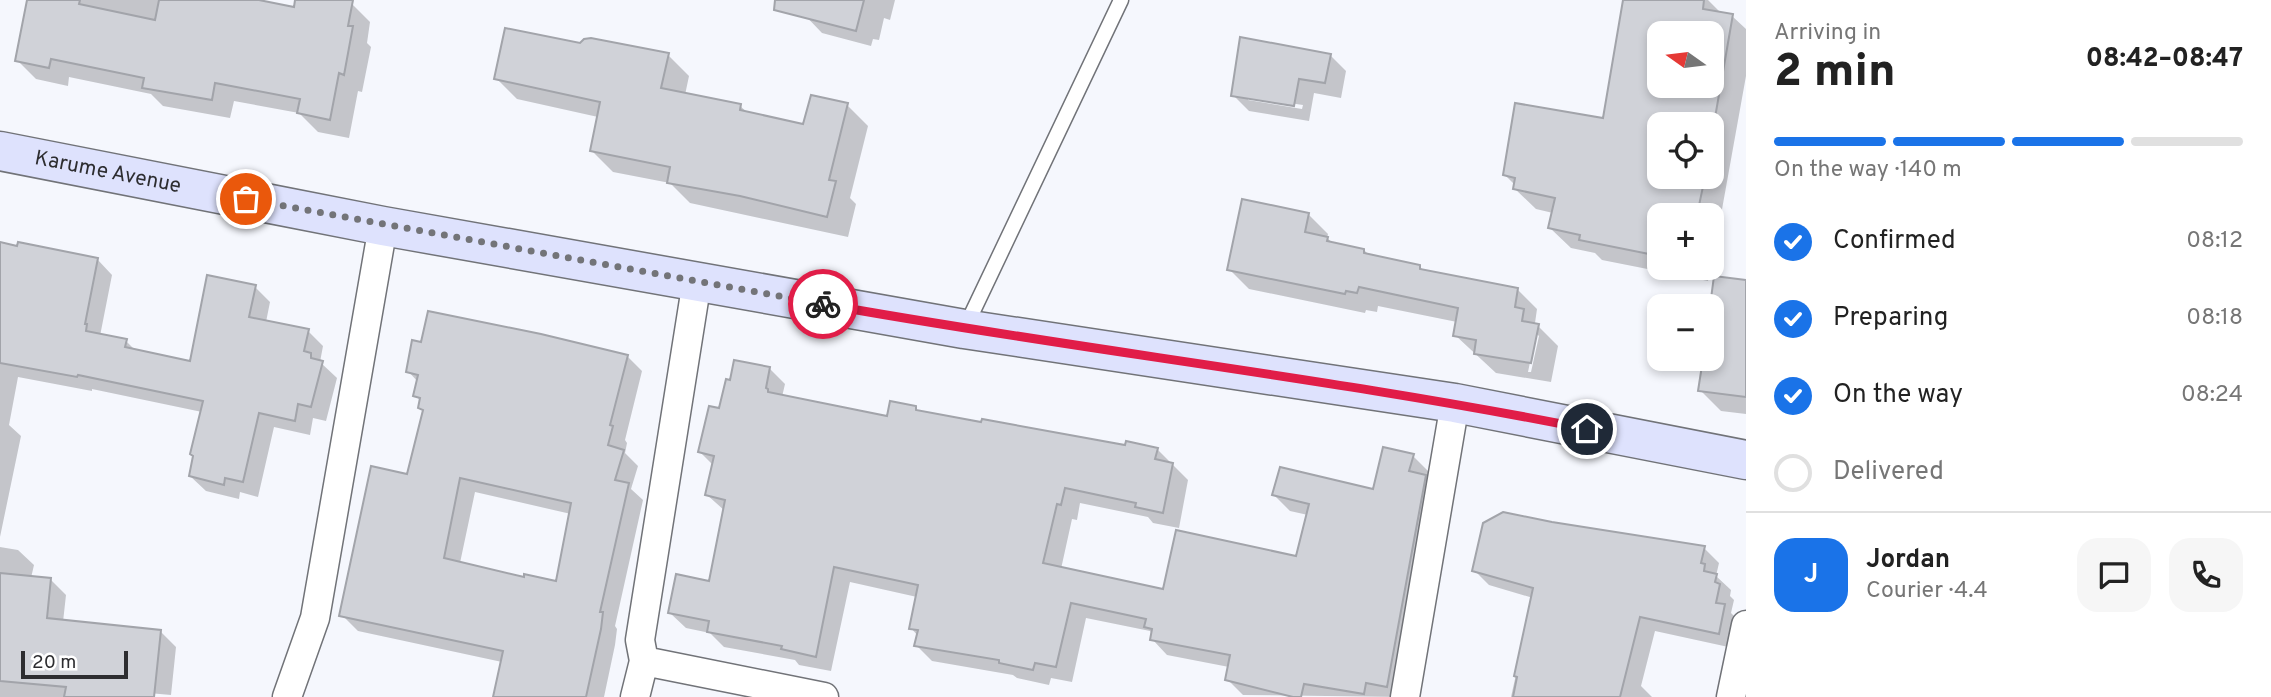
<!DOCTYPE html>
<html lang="en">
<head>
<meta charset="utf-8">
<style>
  body { margin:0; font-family:Overpass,sans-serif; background:#f6f6f6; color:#222; height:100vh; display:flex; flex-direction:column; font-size:26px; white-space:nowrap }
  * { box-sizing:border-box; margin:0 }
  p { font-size:23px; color:#767676 }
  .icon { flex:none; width:38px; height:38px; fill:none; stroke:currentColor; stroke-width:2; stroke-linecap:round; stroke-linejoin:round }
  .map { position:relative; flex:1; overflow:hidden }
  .side { display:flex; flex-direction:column; background:#fff; width:525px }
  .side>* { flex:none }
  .needle { width:46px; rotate:284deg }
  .fabs { position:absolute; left:1647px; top:21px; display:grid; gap:14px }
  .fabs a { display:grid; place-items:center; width:77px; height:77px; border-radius:14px; background:#fff; box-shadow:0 4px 10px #0003; font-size:35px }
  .scale { position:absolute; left:21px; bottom:18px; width:107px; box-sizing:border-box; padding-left:7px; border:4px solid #2d2d30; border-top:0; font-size:19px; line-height:24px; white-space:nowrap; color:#2d2d30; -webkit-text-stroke:5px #fff; paint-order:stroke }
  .pin { position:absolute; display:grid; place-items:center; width:60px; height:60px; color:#fff; margin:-30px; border:4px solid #fff; border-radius:50%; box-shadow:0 2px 7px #0007 }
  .courier { position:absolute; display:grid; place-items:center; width:70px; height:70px; margin:-35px; border:5px solid #e11d48; border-radius:50%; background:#fff; color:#222; box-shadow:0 2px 9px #0007 }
  .summary em { font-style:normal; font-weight:800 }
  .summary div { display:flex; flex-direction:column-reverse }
  .summary { display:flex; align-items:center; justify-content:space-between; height:119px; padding:0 28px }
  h1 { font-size:46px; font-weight:800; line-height:52px }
  .bar { display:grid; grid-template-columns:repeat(4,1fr); gap:10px 7px; align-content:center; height:84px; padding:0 28px }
  .bar i { height:9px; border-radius:5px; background:#e0e0e0 }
  .bar .current { background:#1a73e8 }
  .bar p { grid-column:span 4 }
  .line { display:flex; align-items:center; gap:18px; padding:0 28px; border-top:2px solid #e0e0e0 }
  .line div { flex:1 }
  .round { display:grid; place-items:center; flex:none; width:74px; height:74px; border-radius:21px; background:#f6f6f6 }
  ol { padding:0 28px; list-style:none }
  li { display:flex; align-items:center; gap:21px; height:77px }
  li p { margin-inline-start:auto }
  li .icon { padding:7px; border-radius:50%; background:#1a73e8; color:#fff; stroke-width:4 }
  li:last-child { color:#767676 }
  li i { width:38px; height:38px; border:4px solid #e0e0e0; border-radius:50% }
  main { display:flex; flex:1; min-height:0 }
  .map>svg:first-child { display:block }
  .shadow { fill:#0003; fill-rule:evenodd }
  .building { fill:#d0d2d8; stroke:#a2a4aa; stroke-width:2; fill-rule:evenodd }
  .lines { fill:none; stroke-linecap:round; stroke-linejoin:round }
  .service-casing { stroke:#717378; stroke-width:17 }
  .minor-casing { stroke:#717378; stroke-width:31 }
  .secondary-casing { stroke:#717378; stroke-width:41 }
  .service { stroke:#fff; stroke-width:14 }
  .minor { stroke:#fff; stroke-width:28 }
  .secondary { stroke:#dee2fd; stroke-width:38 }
  .done { stroke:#737478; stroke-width:7; stroke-dasharray:0 12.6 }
  .route { stroke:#e11d48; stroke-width:9 }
  .labels { text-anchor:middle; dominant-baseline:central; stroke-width:5; stroke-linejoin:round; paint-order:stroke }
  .street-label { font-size:21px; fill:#2d2d30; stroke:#fff }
</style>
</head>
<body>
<main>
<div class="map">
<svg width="1746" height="697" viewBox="0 0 1746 697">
  <rect width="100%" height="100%" fill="#f5f7fd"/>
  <path class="shadow" d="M29,0H252L295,10L297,0H337L351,3L370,22L367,43L371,47L362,92L358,91L349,138L318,132L299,113L234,101L230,118L163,106L151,94L69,77L68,86L36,79L17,60Z
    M800,0H895L890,20L884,18L879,40L873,39L871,46L822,33L799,9Z
    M1625,0H1708L1722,14L1732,16L1746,29V76L1712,265V215H1659V268H1711L1708,281L1602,260L1595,253L1571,248L1550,228L1553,213L1536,209L1515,189V185L1504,174L1605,120ZM1659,33H1712V86H1659ZM1659,124H1712V177H1659Z
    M581,45L668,55L689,76L685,95L740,106L748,113L804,126L847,105L868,126L850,198L856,204L848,237L690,203L670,183L613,172L592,151L598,117L517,99L496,78Z
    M1330,55L1346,71L1341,98L1314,93L1309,121L1249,111L1233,95ZM1248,97L1303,105L1302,109L1248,100Z
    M1308,214L1328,234L1327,238L1334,244L1364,250L1370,256L1420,267L1424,271L1517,289L1537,309L1535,323L1558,346L1551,382L1496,373L1455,335L1457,322L1378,306L1377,312L1366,310L1365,313L1249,289L1229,269ZM1536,333L1539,336L1531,372H1528Z
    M0,244L97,259L112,275L100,336L126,341L136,351L191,363L255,287L270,302L266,322L308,331L323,346L320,362L337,378L326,421L313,418L310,435L274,427L258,497L240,492L239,499L206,491L190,476L202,412L92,389V391L18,377L9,425L21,436L0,537Z
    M1715,277L1746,281V414L1721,411L1700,390L1704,359H1712L1711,306Z
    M627,356L642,371L625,440L627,443L625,453L638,466L631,489L643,500L615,626L617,629L615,645L604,697H495L502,662L358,631L343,616L409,476L424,412L419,408L421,401L415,395L418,382L408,371ZM475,492L571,514L557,583L525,579L460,563Z
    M769,368L785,384L782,397L888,418L915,408L920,413L1126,447L1157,449L1188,480L1179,528L1153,523L1148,517L1080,503L1077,520L1072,519L1061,569L1164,591L1297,558L1308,515L1290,511L1274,495L1375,491L1413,456L1429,472L1427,479L1441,493L1403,697L1243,695L1227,679L1229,667L1167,655L1152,639L1153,634L1150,631L1086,618L1072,682L1051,678L1049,685L1017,678L1013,675L932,661L916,645L918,636L911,628L917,597L850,582L831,671L799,665L795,660L724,647L710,633L686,628L670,613L711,583L725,511L706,494L713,465L700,452L721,411Z
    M1551,524L1704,548L1719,563L1716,576L1731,590L1730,596L1734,600L1731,613L1739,621L1733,648L1655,631L1641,686L1652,697H1511L1533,598L1489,585L1474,570Z
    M0,547L18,550L34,565L31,578L50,579L66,595L63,622L161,632L176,647L171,695L137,692V697H0Z"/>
  <path class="building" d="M27,0H80L79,4L155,20L159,0H259L294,7L295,0H353L348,26H353L344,75L339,73L330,120L297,113L300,99L215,83L212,100L142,88L144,78L51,59L49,68L15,61Z
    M775,0H864L856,31L774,10Z
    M1623,0H1704L1703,9L1733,14L1712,135V124H1659V177H1705L1697,215H1659V256L1579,240L1580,235L1548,228L1555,198L1513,189L1515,178L1503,175L1515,103L1603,118ZM1659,33H1712V86H1659Z
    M505,28L580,43L584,39L591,38L669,53L661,88L741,104L740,110L803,124L811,95L848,103L829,180L836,181L827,217L740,196L667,183L670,167L590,151L600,102L494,79Z
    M1240,37L1331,54L1325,83L1299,79L1294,106L1231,96Z
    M1242,199L1309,213L1305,232L1328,237L1327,241L1364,249V253L1420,265V269L1518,288L1515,307L1524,309L1522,321L1539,324L1531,363L1474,354L1476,340L1453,336L1458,308L1359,287L1357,293L1346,291L1345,294L1227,270Z
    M0,242L17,246L18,242L98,258L85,324H87L86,331L127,339L125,347L190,361L207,275L256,285L249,317L309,329L304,351L311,353V358L323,361L311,407L298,404L295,421L259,413L243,482L225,478L224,485L189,476L193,456L190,454L203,401L78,375L77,377L0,363Z
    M1714,276L1746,280V397L1698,391L1703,359H1712V306H1710Z
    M428,311L541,334L628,355L610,425L613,426L608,445L624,450L615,480L629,483L600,612H603L601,629L586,697H493L503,651L339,616L371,466L407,474L423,410L418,408L420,398L413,396L418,375L406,372L412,340L421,342ZM460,478L571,503L556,581L524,574V577L444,558Z
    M734,360L770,367L766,388L768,389V392L887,416L890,401L916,406V410L981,422L982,419L1125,445L1126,441L1158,448L1155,459L1173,463L1163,513L1135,507L1136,503L1065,488L1061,505L1057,504L1043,563L1163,589L1176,530L1296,556L1309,504L1272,495L1280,467L1373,489L1383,447L1414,454L1409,471L1426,475L1387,687L1366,683L1364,694L1304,684L1301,697H1293L1225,680L1230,655L1150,640L1152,629L1144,627L1146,619L1071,603L1056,667L1035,663L1033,670L999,663V660L914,646L918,630L909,629L918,585L834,567L816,657L781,649L782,646L707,632L709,621L668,613L676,574L709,581L725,500L705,495L714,456L698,452L709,406L719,408L726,379L730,380Z
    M1503,512L1552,522L1705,546L1701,563L1705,564L1704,571L1717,574L1715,582L1720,584L1716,603L1725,604L1719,634L1640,617L1620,697H1513L1517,677L1514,676L1533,588L1472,571L1483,523Z
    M0,573L51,578L47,618L161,630L154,697H64L66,687L0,681Z"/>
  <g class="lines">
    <g class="service-casing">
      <path id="service" d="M965,328L1121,0"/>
    </g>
    <g class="minor-casing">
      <path id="minor" d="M644,661L824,697
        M287,697L315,618L383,226
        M635,697L644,661L640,640L697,281
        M1405,697L1455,403
        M1731,697L1746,625"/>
    </g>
    <g class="secondary-casing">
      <g id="secondary">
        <path id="s1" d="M0,151L383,226L964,329L1455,403L1746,460"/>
      </g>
    </g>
    <use href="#service" class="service"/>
    <use href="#minor" class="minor"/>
    <use href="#secondary" class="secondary"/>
  </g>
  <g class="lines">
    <path class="done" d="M246,199L823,304"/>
    <path class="route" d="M823,304C1077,350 1334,378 1587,429"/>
  </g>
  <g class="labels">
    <g class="street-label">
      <text stroke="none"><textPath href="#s1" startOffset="110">Karume Avenue</textPath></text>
    </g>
  </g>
</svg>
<div class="fabs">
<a><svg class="needle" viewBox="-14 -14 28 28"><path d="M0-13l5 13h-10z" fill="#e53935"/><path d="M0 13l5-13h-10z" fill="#767676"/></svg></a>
<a><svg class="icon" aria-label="locate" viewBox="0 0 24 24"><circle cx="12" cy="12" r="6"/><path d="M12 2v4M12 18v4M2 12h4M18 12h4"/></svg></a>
<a>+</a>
<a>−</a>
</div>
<div class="scale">20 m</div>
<div class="pin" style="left:246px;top:199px;background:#ea580c"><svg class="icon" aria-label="bag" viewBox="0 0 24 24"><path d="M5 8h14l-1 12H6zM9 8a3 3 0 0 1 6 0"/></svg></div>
<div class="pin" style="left:1587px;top:429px;background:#1f2937"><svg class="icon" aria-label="home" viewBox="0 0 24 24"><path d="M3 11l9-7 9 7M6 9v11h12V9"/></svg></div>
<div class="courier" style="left:823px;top:304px"><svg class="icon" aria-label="bike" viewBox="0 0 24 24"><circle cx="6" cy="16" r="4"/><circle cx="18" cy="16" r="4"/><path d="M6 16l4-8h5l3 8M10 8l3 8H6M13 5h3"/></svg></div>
</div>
<section class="side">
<div class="summary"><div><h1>2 min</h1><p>Arriving in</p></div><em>08:42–08:47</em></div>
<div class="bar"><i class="current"></i><i class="current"></i><i class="current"></i><i></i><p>On the way · 140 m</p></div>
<ol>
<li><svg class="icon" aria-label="check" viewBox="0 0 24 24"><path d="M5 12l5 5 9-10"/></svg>Confirmed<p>08:12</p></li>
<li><svg class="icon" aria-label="check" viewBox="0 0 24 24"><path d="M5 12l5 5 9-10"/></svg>Preparing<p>08:18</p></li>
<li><svg class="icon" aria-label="check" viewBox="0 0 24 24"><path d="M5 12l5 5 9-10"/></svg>On the way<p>08:24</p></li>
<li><i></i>Delivered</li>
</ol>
<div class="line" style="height:126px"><b class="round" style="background:#1a73e8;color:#fff">J</b><div><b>Jordan</b><p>Courier · 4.4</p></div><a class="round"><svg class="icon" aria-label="chat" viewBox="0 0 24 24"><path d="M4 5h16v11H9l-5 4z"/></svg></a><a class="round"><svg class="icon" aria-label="phone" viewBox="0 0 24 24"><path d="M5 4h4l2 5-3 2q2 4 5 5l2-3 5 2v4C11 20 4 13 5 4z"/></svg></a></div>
</section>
</main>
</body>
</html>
